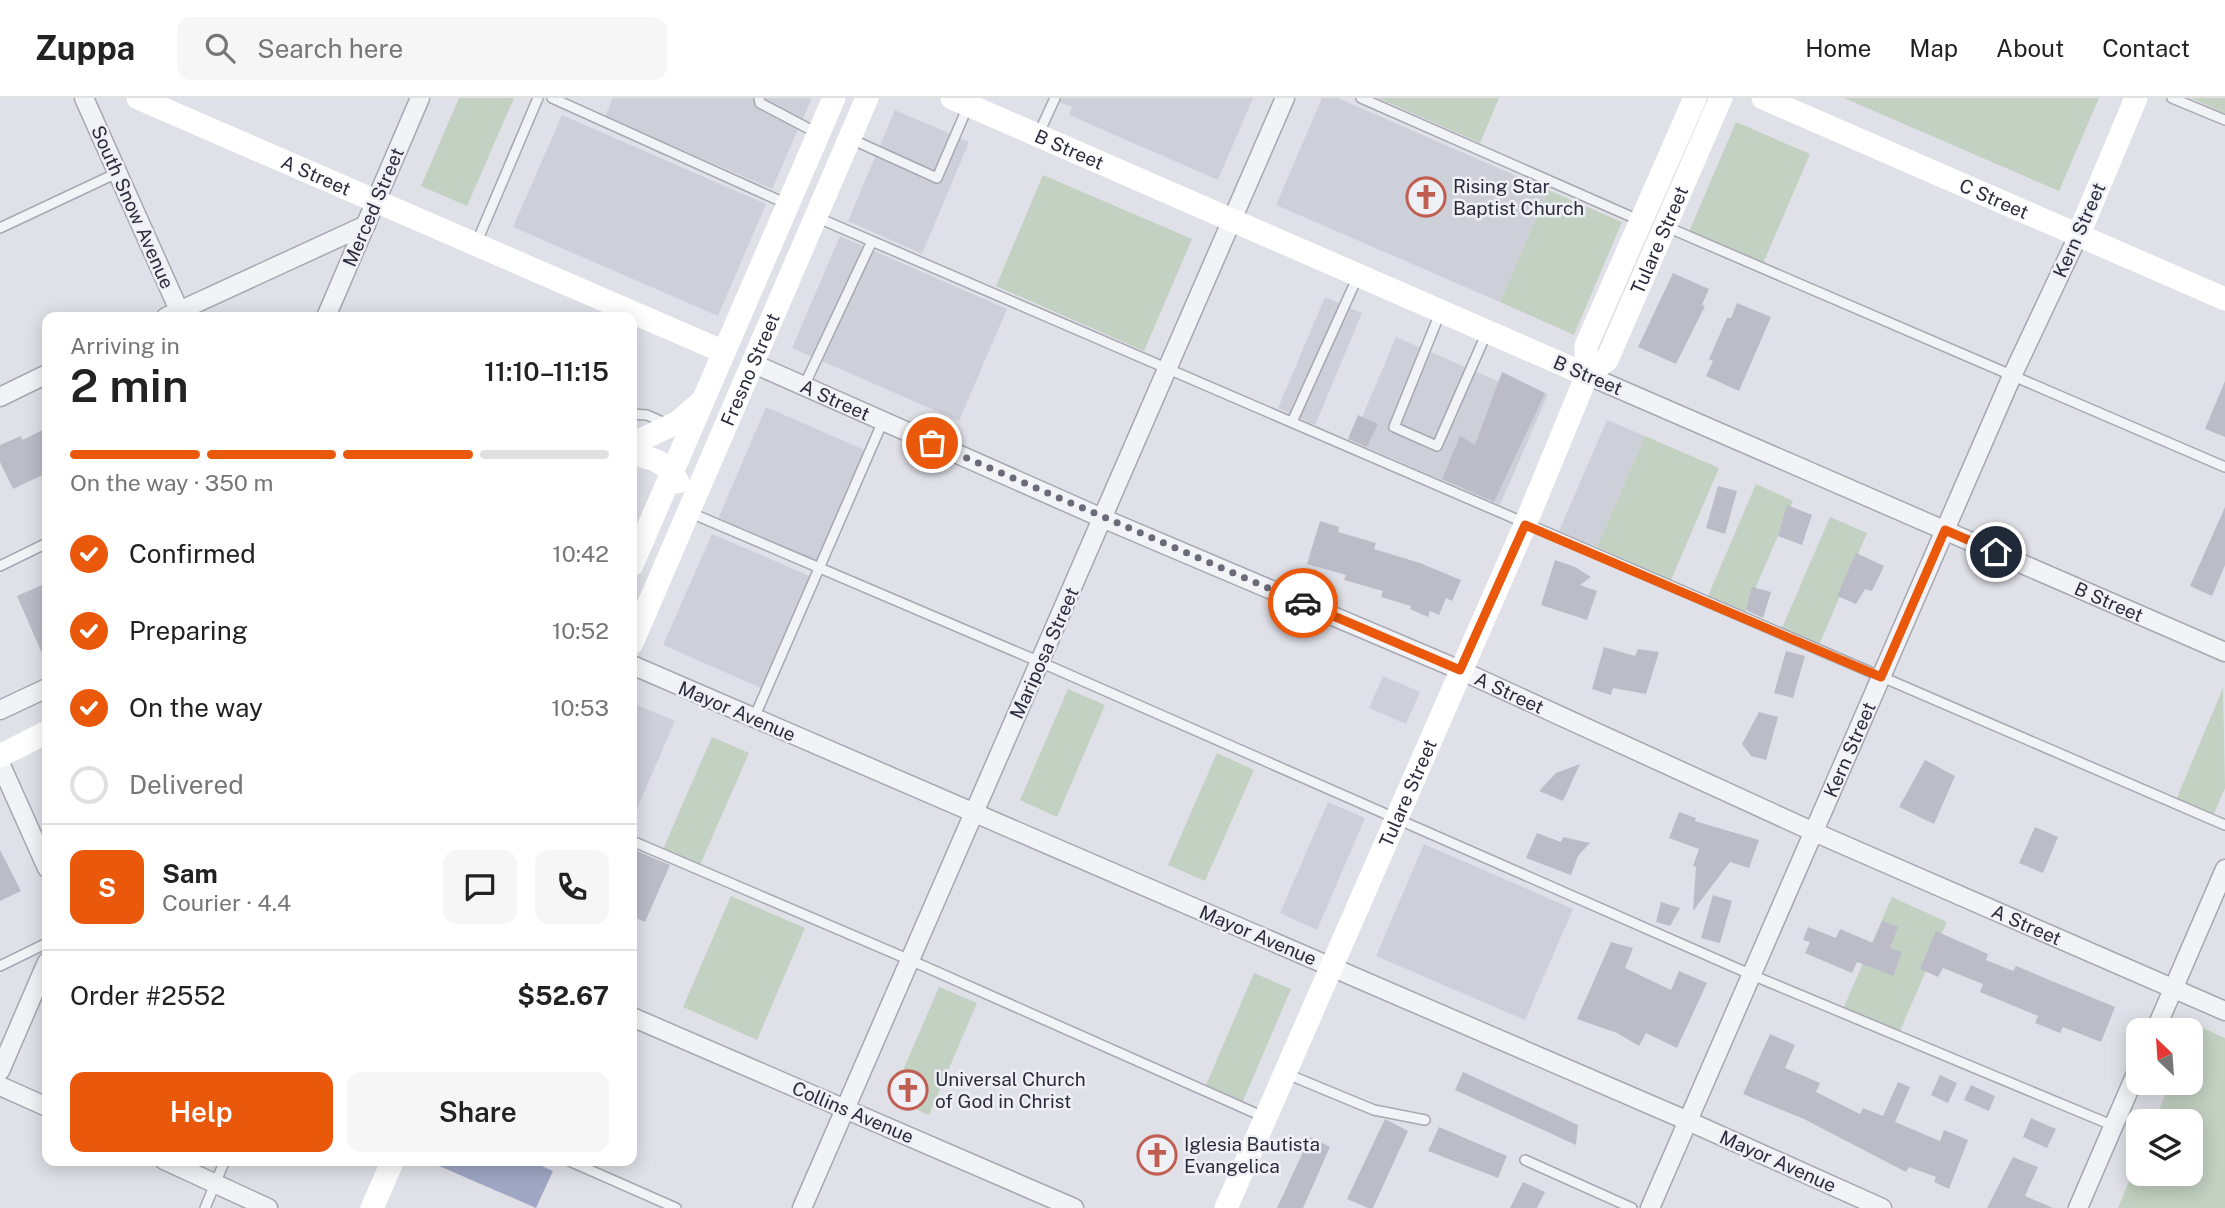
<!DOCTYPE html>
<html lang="en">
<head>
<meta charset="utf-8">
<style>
  body { margin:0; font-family:"Public Sans",sans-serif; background:#f6f6f6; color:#222; height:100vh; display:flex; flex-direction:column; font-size:26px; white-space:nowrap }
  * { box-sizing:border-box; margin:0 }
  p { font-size:23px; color:#767676 }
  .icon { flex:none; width:38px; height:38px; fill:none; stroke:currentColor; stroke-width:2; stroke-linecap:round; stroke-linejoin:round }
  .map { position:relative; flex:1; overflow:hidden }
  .side { position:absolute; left:42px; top:214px; width:595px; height:854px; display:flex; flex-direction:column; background:#fff; border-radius:14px; box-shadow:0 4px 18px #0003 }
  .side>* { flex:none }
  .needle { width:46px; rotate:335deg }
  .tools { position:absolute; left:2126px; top:920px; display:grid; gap:14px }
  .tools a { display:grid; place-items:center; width:77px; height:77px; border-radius:14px; background:#fff; box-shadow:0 4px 18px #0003; font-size:35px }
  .pin { position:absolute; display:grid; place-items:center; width:60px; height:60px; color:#fff; margin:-30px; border:4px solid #fff; border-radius:50%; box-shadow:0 2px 7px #0007 }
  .courier { position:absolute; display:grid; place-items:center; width:70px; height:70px; margin:-35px; border:5px solid #ea580c; border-radius:50%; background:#fff; color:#222; box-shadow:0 2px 9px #0007 }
  .head em { font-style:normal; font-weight:600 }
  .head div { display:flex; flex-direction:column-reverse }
  .head { display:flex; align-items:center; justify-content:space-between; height:119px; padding:0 28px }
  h1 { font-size:46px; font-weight:600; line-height:52px }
  .bar { display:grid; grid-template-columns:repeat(4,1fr); gap:10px 7px; align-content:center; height:84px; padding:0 28px }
  .bar i { height:9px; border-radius:5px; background:#e0e0e0 }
  .bar .selected { background:#ea580c }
  .bar p { grid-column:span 4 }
  .line { display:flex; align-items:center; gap:18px; padding:0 28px; border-top:2px solid #e0e0e0 }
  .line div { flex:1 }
  .round { display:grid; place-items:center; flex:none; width:74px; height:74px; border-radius:14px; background:#f6f6f6 }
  ol { padding:0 28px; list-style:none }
  li { display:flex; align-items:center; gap:21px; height:77px }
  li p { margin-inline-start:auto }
  li .icon { padding:7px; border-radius:50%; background:#ea580c; color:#fff; stroke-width:4 }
  li:last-child { color:#767676 }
  li i { width:38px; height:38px; border:4px solid #e0e0e0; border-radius:50% }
  .cta { display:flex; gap:14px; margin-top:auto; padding:14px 28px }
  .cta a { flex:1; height:80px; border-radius:14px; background:#ea580c; color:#fff; font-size:28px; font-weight:600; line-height:80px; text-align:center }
  .cta a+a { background:#f6f6f6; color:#222 }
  header { display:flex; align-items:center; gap:42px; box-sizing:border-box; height:98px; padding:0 35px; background:#fff; border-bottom:2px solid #e0e0e0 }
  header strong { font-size:33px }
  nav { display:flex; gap:38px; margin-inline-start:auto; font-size:24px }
  .search { width:490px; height:63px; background:#f6f6f6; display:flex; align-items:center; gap:18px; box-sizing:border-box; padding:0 24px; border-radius:14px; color:#767676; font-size:26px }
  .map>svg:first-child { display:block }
  .built { fill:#ced0d9 }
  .green { fill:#c2d1c2 }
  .water { fill:#9fa7c4 }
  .building { fill:#bbbcc7 }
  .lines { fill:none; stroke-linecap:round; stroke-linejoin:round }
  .lane-casing { stroke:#a6a7b1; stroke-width:12 }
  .street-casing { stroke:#a6a7b1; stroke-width:21 }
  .lane { stroke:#f2f3f6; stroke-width:9 }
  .street { stroke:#f2f3f6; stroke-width:18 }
  .secondary { stroke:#fff; stroke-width:23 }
  .done { stroke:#6a6b79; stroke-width:7; stroke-dasharray:0 12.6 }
  .route { stroke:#ea580c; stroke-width:9 }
  .labels { text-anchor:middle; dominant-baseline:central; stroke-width:5; stroke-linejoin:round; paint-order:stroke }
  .street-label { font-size:19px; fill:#2a2c3d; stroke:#eff0f5 }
  .poi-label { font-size:19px; fill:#2a2c3d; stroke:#eff0f5; text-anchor:start }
</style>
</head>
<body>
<header>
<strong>Zuppa</strong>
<div class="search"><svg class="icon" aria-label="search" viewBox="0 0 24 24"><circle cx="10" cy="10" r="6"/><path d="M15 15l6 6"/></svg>Search here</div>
<nav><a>Home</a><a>Map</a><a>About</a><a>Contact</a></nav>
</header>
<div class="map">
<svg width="2225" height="1110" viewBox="0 0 2225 1110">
  <rect width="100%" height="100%" fill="#e0e1e8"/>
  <path class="built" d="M613,0H810L811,2L772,91L605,18Z
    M1050,0H1253L1218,82L1069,17L1072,9Z
    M1322,0H1338L1548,92L1500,204L1276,107Z
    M895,12L969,44L922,156L848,123Z
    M562,17L766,106L718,218L513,129Z
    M840,138L1007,211L959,323L792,250Z
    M1325,199L1362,215L1315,327L1278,310Z
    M1396,239L1507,287L1511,280L1548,296L1500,407L1352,343Z
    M766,309L867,353L818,464L718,421Z
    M1607,322L1645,338L1597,449L1559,433Z
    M712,436L812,479L763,591L663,547Z
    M1383,578L1420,594L1406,626L1369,610Z
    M637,607L675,623L632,722V620Z
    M1328,704L1365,720L1317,832L1280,815Z
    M1424,746L1573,811L1525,922L1376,858Z"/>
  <path class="green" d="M459,0H514L467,108L421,88Z
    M1378,0H1499L1480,45Z
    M1844,0H2099L2059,93Z
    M2191,0H2225V15Z
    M1736,24L1810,56L1762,168L1688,136Z
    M1043,77L1192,141L1144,253L996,188Z
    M1548,92L1622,124L1574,237L1500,204Z
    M1645,338L1719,370L1671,482L1597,449Z
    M1756,386L1793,403L1745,514L1708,498Z
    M1830,419L1867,435L1819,547L1782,530Z
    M2223,590L2225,690L2213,718L2176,702Z
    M1068,591L1105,607L1057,719L1020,702Z
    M712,639L749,655L700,767L663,751Z
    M1217,655L1254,672L1205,783L1168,767Z
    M731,798L805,830L757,942L683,909Z
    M1892,799L1947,824L1899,935L1843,911Z
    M1254,875L1291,891L1243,1003L1206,987Z
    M939,889L977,905L929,1017L891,1000Z
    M2194,926L2225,940V1110H2118L2138,1061V1076H2191V1024H2154L2170,985H2191V933Z"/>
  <path class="water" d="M439,1062H528L553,1073L536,1110L437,1067Z"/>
  <path class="building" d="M1673,175L1709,191L1702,207L1705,208L1676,266L1638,249Z
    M1737,205L1771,219L1739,293L1706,278L1713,263L1709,261L1727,220H1731Z
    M1502,274L1545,295L1494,404L1442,381L1460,338L1475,347Z
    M2225,283V339L2205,331Z
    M1358,317L1378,326L1367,349L1348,341Z
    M47,330V375L13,391L0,364V347L21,338L22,342Z
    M1718,388L1737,393L1725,436L1706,430Z
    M1787,407L1812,417L1802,447L1778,438Z
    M2225,409V467L2212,498L2190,488Z
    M1320,423L1339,429L1338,434L1376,445L1374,451L1420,465L1461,482L1452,503L1446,500L1439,517L1430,513L1428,519L1410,511L1411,508L1381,499L1383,493L1344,482L1346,477L1307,466Z
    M1856,455L1884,468L1872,493L1865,491L1856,506L1837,498Z
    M1555,462L1575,469L1591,479L1580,487L1597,493L1587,522L1541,507Z
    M42,487L47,499V567L17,498Z
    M1752,489L1771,494L1763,520L1746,512Z
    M1604,549L1635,558L1638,551L1659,554L1646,596L1613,590L1611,597L1592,591Z
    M1786,553L1805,558L1793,600L1774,595Z
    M1759,614L1778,619L1766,662L1751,658L1742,646Z
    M1925,662L1955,678L1934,726L1899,709Z
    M1580,666L1563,703L1539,693L1556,675Z
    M1679,714L1696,720L1695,723L1759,742L1749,770L1730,764L1693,813L1696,769L1693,768L1699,751L1669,740Z
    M2035,729L2058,739L2043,775L2019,765Z
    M1537,735L1561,744L1563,739L1590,745L1578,758L1571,777L1526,760Z
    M632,751L670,767L645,824L632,818Z
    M0,752L21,793L0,803Z
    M1713,797L1732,803L1720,845L1701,840Z
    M1661,804L1680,810L1670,828L1656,824Z
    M1882,823L1898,829L1890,850L1902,854L1893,878L1857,864L1852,875L1805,855L1810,844L1803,842L1808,829L1836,840L1840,831L1873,845Z
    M1936,833L1988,856L1986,862L2013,873L2016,868L2115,909L2101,944L2063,929L2060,935L2035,925L2038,918L1980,894L1983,886L1943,870L1938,879L1920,871Z
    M1611,844L1633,850L1625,870L1671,892L1679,873L1707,885L1677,950L1646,935L1639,948L1617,935L1577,921Z
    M1770,936L1795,947L1785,970L1820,985L1816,994L1860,1016L1863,1010L1883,1018L1898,984L1910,989L1895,1024L1940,1043L1944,1032L1968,1042L1949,1091L1934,1084L1936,1079L1909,1069L1906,1074L1804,1021L1743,996Z
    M1463,974L1578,1027L1576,1047L1455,992Z
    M1940,977L1957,985L1948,1005L1931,997Z
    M1971,987L1995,998L1989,1013L1964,1002Z
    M2031,1020L2056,1031L2047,1050L2023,1039Z
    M1385,1021L1408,1033L1373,1110H1368L1347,1101Z
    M1439,1029L1507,1058L1498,1080L1428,1053Z
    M1310,1039L1330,1049L1303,1110H1277Z
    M2013,1059L2038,1069L2025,1098L2053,1110H1987Z
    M1523,1084L1545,1094L1537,1110H1510Z"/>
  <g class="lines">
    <g class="lane-casing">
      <path id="lane" d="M552,0L787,106
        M759,0L760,5L817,35
        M1361,0L1641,123
        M2172,0L2225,22
        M1038,37L1055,0
        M851,41L937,80L968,8
        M816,119L2225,727
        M1667,129L2225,369
        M0,130L117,75
        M476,146L538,0
        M1440,215L1394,329L1437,348L1487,234
        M804,288L872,143
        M632,316L647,317L665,325
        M1292,324L1358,178
        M691,415L1040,564L1752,877L2114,1028
        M0,468L47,445
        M754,620L883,323
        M632,743L910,862L1264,1019
        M0,868L47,845
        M1287,976L1374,1012L1425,1022
        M567,1062L676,1110
        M1525,1062L1632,1110
        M205,1110L225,1062"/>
    </g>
    <g class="street-casing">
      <g id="street">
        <path d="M84,0L182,219"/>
        <path d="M166,219L366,127"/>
        <path d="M326,219L420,0"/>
        <path id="s1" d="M752,265L1102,420L1460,572L1814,734L2225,913"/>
        <path id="s2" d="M1587,277L2225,554"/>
        <path d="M0,299L47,276"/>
        <path d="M632,567L1688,1023L1882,1110"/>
        <path d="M0,612L47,590"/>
        <path d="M0,665L47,770"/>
        <path d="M632,919L1074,1110"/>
        <path d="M2155,933L2225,771"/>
        <path d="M0,973L47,864"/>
        <path d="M0,988L47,1009"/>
        <path d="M164,1062L268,1110"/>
        <path d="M802,1110L1285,0"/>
        <path id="s3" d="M1650,1110L2012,278L2078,138"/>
        <path d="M2078,1110L2138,971"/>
      </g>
    </g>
    <use href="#lane" class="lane"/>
    <use href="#street" class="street"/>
    <g class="secondary">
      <path id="s4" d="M138,0L724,254"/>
      <path id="s5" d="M952,0L1587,277"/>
      <path id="s6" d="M1763,0L2225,201"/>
      <path d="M2078,138L2136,0"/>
      <path id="s7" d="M1587,277L1607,262L1721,0"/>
      <path d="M632,346L678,324L700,305"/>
      <path d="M632,356C653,360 667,364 678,384"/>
      <path d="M632,467L834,0"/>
      <path id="s8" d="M632,545L867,0"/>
      <path d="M0,658L47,634"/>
      <path d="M372,1110L393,1062"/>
      <path id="s9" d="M1226,1110L1525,427L1587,277L1586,248L1695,0"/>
    </g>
  </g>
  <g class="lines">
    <path class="done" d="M932,345L1303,505"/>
    <path class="route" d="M1303,505L1460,572L1525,427L1881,579L1945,432L1996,454"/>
  </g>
  <defs>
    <g id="church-ring" transform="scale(2.0125)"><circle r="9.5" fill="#eff0f5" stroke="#c05e51" stroke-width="1.5"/><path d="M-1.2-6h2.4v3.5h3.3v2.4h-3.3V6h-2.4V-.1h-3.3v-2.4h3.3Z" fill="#c05e51"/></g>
  </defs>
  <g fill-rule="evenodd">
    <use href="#church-ring" x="1426" y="99"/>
    <use href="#church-ring" x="908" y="992"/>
    <use href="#church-ring" x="1157" y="1057"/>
  </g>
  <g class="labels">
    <g class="street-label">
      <text stroke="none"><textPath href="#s5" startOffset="128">B Street</textPath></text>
      <text stroke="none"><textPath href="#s4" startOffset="194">A Street</textPath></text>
      <text stroke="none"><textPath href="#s6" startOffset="252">C Street</textPath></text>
      <text transform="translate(133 109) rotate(66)">South Snow Avenue</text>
      <text transform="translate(373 109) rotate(-67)">Merced Street</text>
      <text transform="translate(2079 132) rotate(-66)">Kern Street</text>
      <text stroke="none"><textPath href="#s7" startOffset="156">Tulare Street</textPath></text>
      <text stroke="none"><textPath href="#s8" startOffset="298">Fresno Street</textPath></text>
      <text transform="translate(1588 277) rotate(23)">B Street</text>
      <text stroke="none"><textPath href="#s1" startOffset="91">A Street</textPath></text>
      <text stroke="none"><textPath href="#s2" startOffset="569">B Street</textPath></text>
      <text transform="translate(1044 555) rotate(-66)">Mariposa Street</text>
      <text stroke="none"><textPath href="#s1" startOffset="826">A Street</textPath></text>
      <text transform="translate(737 613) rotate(23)">Mayor Avenue</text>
      <text stroke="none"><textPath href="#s3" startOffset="500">Kern Street</textPath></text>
      <text stroke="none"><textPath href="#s9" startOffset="453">Tulare Street</textPath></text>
      <text stroke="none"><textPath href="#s1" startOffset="1393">A Street</textPath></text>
      <text transform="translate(1258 837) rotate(23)">Mayor Avenue</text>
      <text transform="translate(853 1014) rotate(23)">Collins Avenue</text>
      <text transform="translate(1778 1063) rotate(24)">Mayor Avenue</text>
    </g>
    <g class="poi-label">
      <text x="1453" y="88">Rising Star<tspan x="1453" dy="22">Baptist Church</tspan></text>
      <text x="935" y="981">Universal Church<tspan x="935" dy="22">of God in Christ</tspan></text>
      <text x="1184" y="1046">Iglesia Bautista<tspan x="1184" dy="22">Evangelica</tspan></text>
    </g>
  </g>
</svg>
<div class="tools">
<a><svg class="needle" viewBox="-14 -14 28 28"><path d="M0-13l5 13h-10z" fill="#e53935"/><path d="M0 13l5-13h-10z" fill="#767676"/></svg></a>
<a><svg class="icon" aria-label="layers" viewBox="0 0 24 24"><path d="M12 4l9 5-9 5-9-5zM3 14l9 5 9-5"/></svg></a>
</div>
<div class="pin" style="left:932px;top:345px;background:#ea580c"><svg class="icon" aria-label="bag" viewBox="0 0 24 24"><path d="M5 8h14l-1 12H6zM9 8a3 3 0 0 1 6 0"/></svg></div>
<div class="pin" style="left:1996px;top:454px;background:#1f2937"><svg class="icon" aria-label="home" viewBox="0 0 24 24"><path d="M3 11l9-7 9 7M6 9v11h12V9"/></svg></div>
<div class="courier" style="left:1303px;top:505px"><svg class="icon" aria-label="car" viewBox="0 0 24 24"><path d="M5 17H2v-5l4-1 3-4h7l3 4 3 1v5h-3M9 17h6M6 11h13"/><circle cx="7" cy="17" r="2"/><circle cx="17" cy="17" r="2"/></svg></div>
<section class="side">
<div class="head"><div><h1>2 min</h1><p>Arriving in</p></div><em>11:10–11:15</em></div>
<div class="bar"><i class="selected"></i><i class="selected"></i><i class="selected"></i><i></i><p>On the way · 350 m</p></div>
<ol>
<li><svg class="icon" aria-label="check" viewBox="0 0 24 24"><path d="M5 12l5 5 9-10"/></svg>Confirmed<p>10:42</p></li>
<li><svg class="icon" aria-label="check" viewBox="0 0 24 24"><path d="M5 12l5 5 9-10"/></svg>Preparing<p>10:52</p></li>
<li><svg class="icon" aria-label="check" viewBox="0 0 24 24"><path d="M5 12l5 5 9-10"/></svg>On the way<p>10:53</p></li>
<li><i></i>Delivered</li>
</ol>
<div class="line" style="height:126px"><b class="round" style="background:#ea580c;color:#fff">S</b><div><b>Sam</b><p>Courier · 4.4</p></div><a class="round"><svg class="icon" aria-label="chat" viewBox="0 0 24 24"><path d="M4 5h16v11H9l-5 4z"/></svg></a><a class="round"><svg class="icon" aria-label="phone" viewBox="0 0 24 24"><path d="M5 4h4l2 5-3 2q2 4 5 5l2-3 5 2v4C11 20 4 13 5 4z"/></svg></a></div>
<div class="line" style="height:91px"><div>Order #2552</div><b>$52.67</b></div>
<div class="cta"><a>Help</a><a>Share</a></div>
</section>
</div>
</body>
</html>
